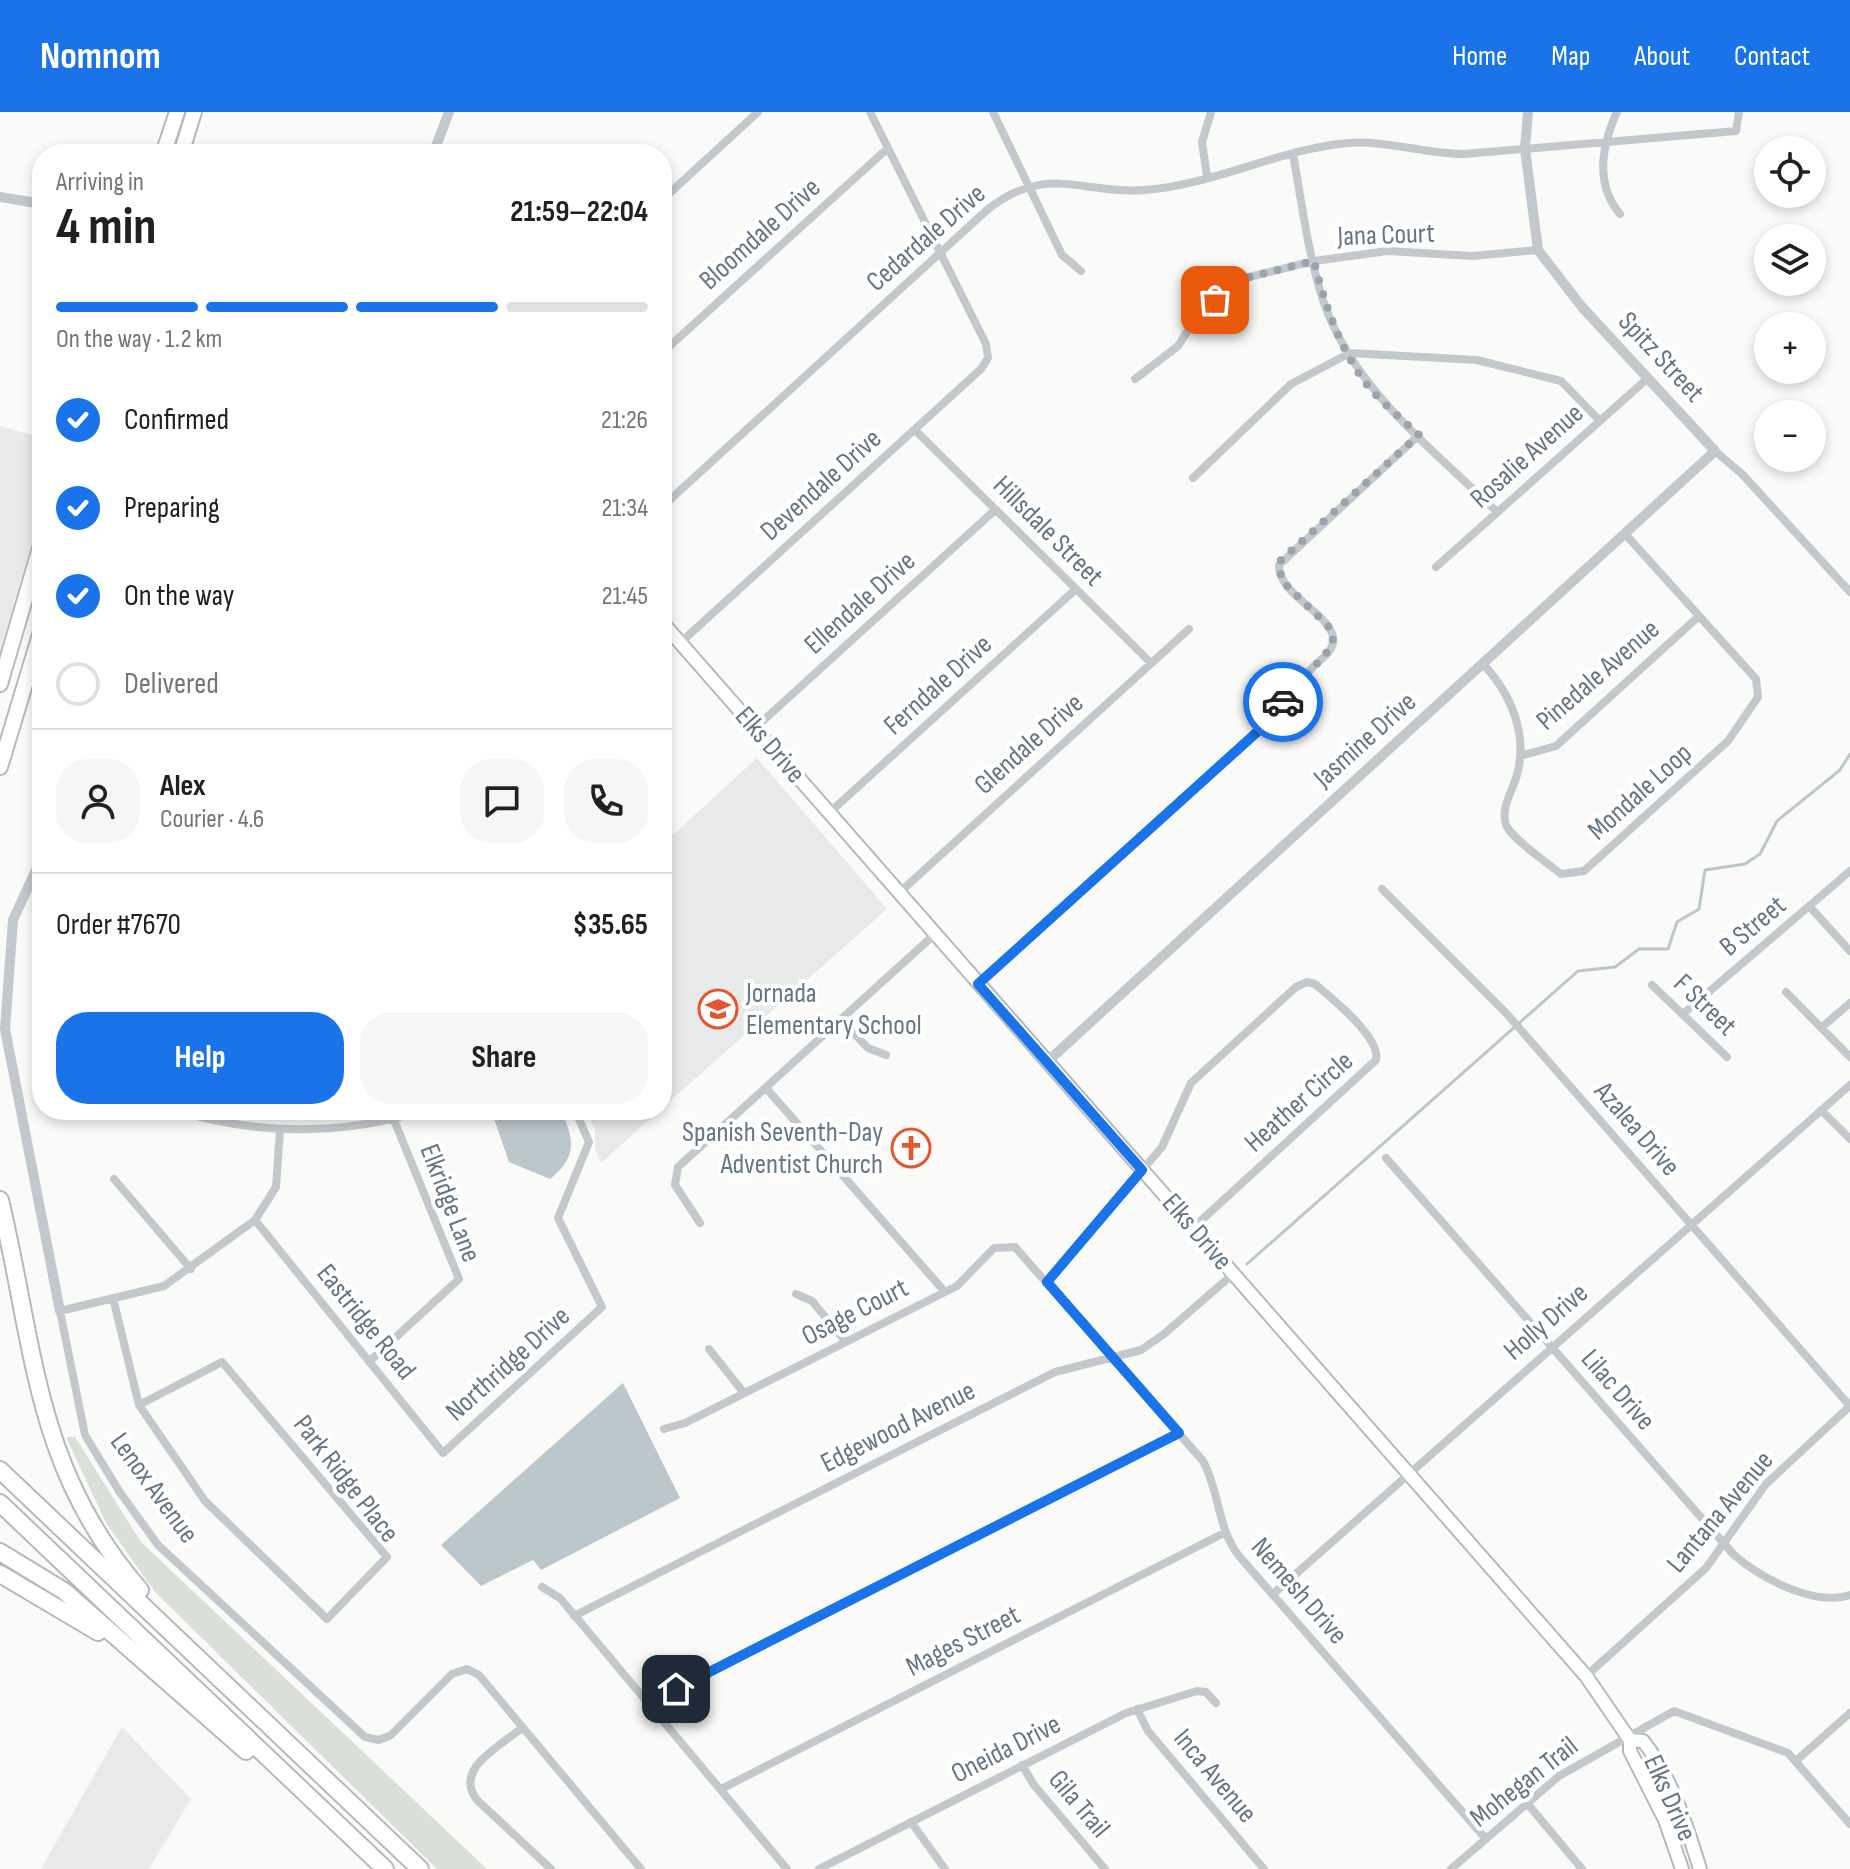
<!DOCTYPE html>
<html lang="en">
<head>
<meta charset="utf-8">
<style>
  body { margin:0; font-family:"Sofia Sans Condensed",sans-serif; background:#f6f6f6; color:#202124; height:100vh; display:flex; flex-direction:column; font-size:30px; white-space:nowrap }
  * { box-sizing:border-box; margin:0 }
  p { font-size:26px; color:#757577 }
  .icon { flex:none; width:44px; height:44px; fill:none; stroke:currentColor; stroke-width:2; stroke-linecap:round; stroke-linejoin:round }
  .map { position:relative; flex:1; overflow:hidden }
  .panel { position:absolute; left:32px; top:32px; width:640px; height:976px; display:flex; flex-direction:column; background:#fff; border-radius:32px; box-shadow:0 4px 12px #0003 }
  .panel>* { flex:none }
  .tools { position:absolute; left:1754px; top:24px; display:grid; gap:16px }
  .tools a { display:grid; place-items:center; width:72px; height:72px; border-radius:50%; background:#fff; box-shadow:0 4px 12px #0003; font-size:40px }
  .pin { position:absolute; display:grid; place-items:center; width:68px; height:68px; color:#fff; margin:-34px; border-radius:16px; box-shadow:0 4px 12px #0006 }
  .courier { position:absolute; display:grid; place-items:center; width:80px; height:80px; margin:-40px; border:6px solid #1a73e8; border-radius:50%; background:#fff; color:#222; box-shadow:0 2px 10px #0007 }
  .summary em { font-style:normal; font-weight:700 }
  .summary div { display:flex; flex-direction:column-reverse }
  .summary { display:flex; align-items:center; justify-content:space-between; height:136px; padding:0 24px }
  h1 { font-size:52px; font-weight:700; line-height:60px }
  .bar { display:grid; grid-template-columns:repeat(4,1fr); gap:12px 8px; align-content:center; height:96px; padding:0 24px }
  .bar i { height:10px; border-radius:6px; background:#e0e0e0 }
  .bar .on { background:#1a73e8 }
  .bar p { grid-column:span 4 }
  .line { display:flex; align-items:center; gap:20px; padding:0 24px; border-top:2px solid #e0e0e0 }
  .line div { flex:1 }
  .round { display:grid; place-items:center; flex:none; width:84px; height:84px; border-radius:32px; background:#f6f6f6 }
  ol { padding:0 24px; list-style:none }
  li { display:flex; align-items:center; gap:24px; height:88px }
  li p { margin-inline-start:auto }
  li .icon { padding:8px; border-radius:50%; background:#1a73e8; color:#fff; stroke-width:4 }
  li:last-child { color:#757577 }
  li i { width:44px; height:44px; border:4px solid #e0e0e0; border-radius:50% }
  .action { display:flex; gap:16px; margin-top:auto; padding:16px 24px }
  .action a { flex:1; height:92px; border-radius:32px; background:#1a73e8; color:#fff; font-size:32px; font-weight:700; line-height:92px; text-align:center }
  .action a+a { background:#f6f6f6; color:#202124 }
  header { display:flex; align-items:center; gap:48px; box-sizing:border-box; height:112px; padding:0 40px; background:#1a73e8; color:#fff }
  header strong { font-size:38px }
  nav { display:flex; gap:44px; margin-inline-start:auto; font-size:28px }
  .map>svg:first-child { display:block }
  .built { fill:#e8e9e9 }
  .green { fill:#dadfd7 }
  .water { fill:#bbc7cb }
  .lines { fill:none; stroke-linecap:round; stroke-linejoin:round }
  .stream { stroke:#bbc7cb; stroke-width:3 }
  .secondary-casing { stroke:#b3babf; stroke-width:16 }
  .primary-casing { stroke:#b5babe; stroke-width:18 }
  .motorway-casing { stroke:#b4b9bd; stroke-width:20 }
  .minor { stroke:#c3c8cc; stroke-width:8 }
  .tertiary { stroke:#c3c8cc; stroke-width:10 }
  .secondary { stroke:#fff; stroke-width:12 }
  .primary { stroke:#fff; stroke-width:14 }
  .motorway { stroke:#fff; stroke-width:16 }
  .done { stroke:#99a4ac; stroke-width:8; stroke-dasharray:0 14.4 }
  .route { stroke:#1a73e8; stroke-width:10 }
  .labels { text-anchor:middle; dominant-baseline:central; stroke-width:8; stroke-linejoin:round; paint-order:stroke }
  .street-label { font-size:28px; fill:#657683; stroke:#fff }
  .poi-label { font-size:28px; fill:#657683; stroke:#fff; text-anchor:start }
</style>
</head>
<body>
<header>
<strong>Nomnom</strong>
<nav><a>Home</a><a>Map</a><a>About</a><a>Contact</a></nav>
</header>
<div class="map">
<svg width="1850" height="1757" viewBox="0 0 1850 1757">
  <rect width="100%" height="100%" fill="#fafaf8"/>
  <path class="built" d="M0,314L42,326V395L0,538Z
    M757,646L887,797L662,996V733Z
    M585,998H660L601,1051L595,1037V1017Z
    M122,1615L191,1687L149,1757H41Z"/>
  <path class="green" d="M66,1325H75L141,1430L487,1757H437L155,1480L106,1411Z"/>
  <path class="water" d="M491,998H561C574,1027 578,1045 550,1067L509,1050Z
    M623,1271L680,1386L541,1458L533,1448L481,1474L441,1433Z"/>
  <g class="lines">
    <path class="stream" d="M1247,1152L1578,859L1615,855L1639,837H1668L1677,810L1699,797L1705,758L1745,752L1760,742L1777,709L1840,658L1850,642"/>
    <g class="secondary-casing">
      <path id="secondary" d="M662,510L1586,1564L1630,1628V1639L1665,1708L1682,1757
        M1630,1628L1643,1629C1671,1664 1687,1715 1700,1757"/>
    </g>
    <g class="primary-casing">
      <path id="primary" d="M163,42L177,0
        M181,42L194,0
        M0,572L42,429
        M0,655L42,516"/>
    </g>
    <g class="motorway-casing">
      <path id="motorway" d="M0,1088C35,1234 34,1357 140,1478
        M0,1358L420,1757
        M0,1391L385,1757
        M0,1440L64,1479L246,1639
        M0,1462L98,1520"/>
    </g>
    <path class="minor" d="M993,0L1062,143L1081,159
      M1617,0C1601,35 1595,72 1620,102
      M1293,42C1302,91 1308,144 1324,191C1354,278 1434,338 1497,400
      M1207,64L1202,30L1211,0
      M662,88L758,0
      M662,241L888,36
      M1135,267L1178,234L1196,206L1233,169L1314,149L1388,139L1472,144L1538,138
      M915,318L1151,551
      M1715,339L1742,362L1850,480
      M1193,366L1291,272L1350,241L1477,248L1561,269L1600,309
      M662,395L987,98C1048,50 1081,83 1145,78C1214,73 1279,37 1348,31C1387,28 1425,42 1464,42L1736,19L1739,0
      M1436,455L1648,266
      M680,531L981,257L988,246L986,232L870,0
      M1484,553C1512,583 1529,625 1516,666C1511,682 1501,696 1506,713C1511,726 1549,752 1561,762L1584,759L1728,629L1758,585L1756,567L1626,423
      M755,616L995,398
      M1520,644L1556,634L1699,504
      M829,701L1076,477
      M1382,777L1506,901L1850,1294
      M899,781L1189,517
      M1810,795L1850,839
      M978,872L1266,612C1283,595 1296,573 1313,555C1320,548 1331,541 1333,531C1338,504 1278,485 1279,453L1419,323
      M1652,873L1727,945
      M1786,880L1850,945
      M1683,902L1850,759
      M841,908L868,936L886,943
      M1821,916L1850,891
      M766,976L945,1180
      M176,998C252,1023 346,1024 423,998
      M1821,998L1850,1027
      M280,1018L276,1075L255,1108L164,1174L60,1199L85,1323L119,1379L158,1433L365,1625L379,1628L391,1623L452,1562L467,1557L479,1563L641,1757
      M1386,1046L1734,1443C1761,1466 1814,1495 1850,1483
      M114,1067L191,1157
      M255,1108L443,1341L602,1195L558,1106L589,1030L575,998
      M700,1111L675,1073L678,1055L935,822
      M1047,1170L1162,1035L1191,971L1296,875L1307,870L1315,872C1332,886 1381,926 1376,948L1193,1116
      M796,1182L812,1189L846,1230
      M113,1186L139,1293L205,1389L327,1507L387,1445L222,1250L139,1293
      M709,1237L744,1281
      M370,1249L459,1167L394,1008
      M664,1317L685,1311L957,1174L994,1136L1015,1135L1203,1349C1220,1380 1217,1416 1239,1444L1486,1727
      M542,1475L560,1486L787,1757
      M1273,1482L1850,973
      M574,1504L1055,1260L1141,1238L1164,1222L1233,1162
      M1586,1564L1706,1456L1766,1372L1850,1294
      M648,1591L1179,1321
      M1137,1597L1148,1619L1264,1757
      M522,1616C500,1634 453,1657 477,1688L551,1757
      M1797,1648L1850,1601
      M1022,1653L1034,1673L1105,1757
      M721,1677L1224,1421
      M1527,1691L1582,1757
      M911,1710L945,1757
      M819,1757L1126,1601L1197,1579L1206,1580L1216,1591
      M1451,1757L1559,1664L1674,1599L1788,1641L1850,1712"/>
    <path class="tertiary" d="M433,42L449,0
      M0,85L42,92
      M42,745L13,808L5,917L60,1199
      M1047,950L1715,339L1582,195L1538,138L1525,37L1528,0"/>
    <use href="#secondary" class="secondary"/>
    <use href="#primary" class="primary"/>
    <use href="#motorway" class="motorway"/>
  </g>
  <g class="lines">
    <path class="done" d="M1215,188L1233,169L1314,149C1325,194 1342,244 1373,280C1387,295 1404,309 1419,323L1280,449L1281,468L1328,514L1333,527L1328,539L1283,590"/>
    <path class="route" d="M676,1577L1179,1321L1047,1170L1142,1058L978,872L1266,612L1283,590"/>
  </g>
  <defs>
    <g id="school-ring" transform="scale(2)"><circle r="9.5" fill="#fff" stroke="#e4572e" stroke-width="1.5"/><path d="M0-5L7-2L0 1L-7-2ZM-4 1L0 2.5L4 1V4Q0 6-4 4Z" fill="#e4572e"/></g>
    <g id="church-ring" transform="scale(2)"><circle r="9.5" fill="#fff" stroke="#e4572e" stroke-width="1.5"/><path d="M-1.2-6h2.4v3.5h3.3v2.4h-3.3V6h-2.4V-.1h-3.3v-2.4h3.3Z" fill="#e4572e"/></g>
  </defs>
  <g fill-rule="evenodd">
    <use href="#school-ring" x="718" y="897"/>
    <use href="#church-ring" x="911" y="1036"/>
  </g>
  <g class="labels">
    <g class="street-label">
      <text transform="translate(760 122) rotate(-42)">Bloomdale Drive</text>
      <text transform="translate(1386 123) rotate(-2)">Jana Court</text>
      <text transform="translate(926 126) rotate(-41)">Cedardale Drive</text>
      <text transform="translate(1661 245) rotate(47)">Spitz Street</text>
      <text transform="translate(1527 344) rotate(-42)">Rosalie Avenue</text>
      <text transform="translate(821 373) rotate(-42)">Devendale Drive</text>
      <text transform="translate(1048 419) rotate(45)">Hillsdale Street</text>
      <text transform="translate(860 491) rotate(-42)">Ellendale Drive</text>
      <text transform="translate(1598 563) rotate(-41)">Pinedale Avenue</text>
      <text transform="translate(938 573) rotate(-42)">Ferndale Drive</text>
      <text transform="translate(1365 628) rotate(-42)">Jasmine Drive</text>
      <text transform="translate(1029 632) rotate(-42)">Glendale Drive</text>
      <text transform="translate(770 633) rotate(49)">Elks Drive</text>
      <text transform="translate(1640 680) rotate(-42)">Mondale Loop</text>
      <text transform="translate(1753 814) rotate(-40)">B Street</text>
      <text transform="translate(1705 893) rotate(44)">F Street</text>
      <text transform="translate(1299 990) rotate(-42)">Heather Circle</text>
      <text transform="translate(1637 1017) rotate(49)">Azalea Drive</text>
      <text transform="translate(450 1091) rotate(69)">Elkridge Lane</text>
      <text transform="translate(1197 1120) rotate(49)">Elks Drive</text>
      <text transform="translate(855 1200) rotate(-27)">Osage Court</text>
      <text transform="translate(366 1210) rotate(51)">Eastridge Road</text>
      <text transform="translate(1546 1210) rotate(-41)">Holly Drive</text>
      <text transform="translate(508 1252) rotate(-42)">Northridge Drive</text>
      <text transform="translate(1618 1278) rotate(49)">Lilac Drive</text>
      <text transform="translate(898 1315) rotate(-27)">Edgewood Avenue</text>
      <text transform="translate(346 1367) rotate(52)">Park Ridge Place</text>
      <text transform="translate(154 1376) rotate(54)">Lenox Avenue</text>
      <text transform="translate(1720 1400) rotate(-50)">Lantana Avenue</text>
      <text transform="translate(1299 1479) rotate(49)">Nemesh Drive</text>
      <text transform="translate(963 1529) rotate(-27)">Mages Street</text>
      <text transform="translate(1006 1637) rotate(-27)">Oneida Drive</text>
      <text transform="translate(1215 1664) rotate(50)">Inca Avenue</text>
      <text transform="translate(1524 1670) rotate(-38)">Mohegan Trail</text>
      <text transform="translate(1670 1686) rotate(66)">Elks Drive</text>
      <text transform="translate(1079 1692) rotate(50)">Gila Trail</text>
    </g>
    <g class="poi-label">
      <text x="746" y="881">Jornada<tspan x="746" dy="32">Elementary School</tspan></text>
      <text x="883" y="1020" text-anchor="end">Spanish Seventh-Day<tspan x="883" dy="32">Adventist Church</tspan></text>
    </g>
  </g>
</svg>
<div class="tools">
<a><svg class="icon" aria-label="locate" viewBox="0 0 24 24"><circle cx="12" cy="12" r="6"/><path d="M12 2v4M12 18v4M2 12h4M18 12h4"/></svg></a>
<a><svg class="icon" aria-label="layers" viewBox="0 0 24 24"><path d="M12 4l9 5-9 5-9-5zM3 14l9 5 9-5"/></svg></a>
<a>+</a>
<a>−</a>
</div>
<div class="pin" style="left:1215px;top:188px;background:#ea580c"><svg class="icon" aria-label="bag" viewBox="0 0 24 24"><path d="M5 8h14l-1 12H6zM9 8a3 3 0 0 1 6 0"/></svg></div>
<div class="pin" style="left:676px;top:1577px;background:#1f2937"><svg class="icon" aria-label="home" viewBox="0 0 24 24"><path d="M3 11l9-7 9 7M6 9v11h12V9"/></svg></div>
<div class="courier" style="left:1283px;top:590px"><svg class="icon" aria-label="car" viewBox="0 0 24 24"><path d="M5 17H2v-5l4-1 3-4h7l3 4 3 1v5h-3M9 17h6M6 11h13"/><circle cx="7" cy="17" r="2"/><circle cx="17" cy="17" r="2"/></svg></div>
<section class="panel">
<div class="summary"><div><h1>4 min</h1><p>Arriving in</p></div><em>21:59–22:04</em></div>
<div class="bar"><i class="on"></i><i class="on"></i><i class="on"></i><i></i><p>On the way · 1.2 km</p></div>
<ol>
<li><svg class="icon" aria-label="check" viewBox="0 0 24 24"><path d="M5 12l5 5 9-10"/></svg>Confirmed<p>21:26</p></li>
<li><svg class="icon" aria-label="check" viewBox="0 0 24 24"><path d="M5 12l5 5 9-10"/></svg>Preparing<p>21:34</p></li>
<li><svg class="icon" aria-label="check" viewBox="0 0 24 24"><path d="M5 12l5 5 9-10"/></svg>On the way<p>21:45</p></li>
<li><i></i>Delivered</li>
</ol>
<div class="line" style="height:144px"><a class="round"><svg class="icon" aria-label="person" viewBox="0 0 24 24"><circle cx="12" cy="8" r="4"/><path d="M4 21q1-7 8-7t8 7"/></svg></a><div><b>Alex</b><p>Courier · 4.6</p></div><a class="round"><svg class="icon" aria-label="chat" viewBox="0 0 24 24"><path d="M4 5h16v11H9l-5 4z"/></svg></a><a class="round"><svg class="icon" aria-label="phone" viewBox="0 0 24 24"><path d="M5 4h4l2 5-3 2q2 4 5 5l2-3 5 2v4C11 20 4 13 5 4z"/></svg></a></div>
<div class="line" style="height:104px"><div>Order #7670</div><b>$35.65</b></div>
<div class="action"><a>Help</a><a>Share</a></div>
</section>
</div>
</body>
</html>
